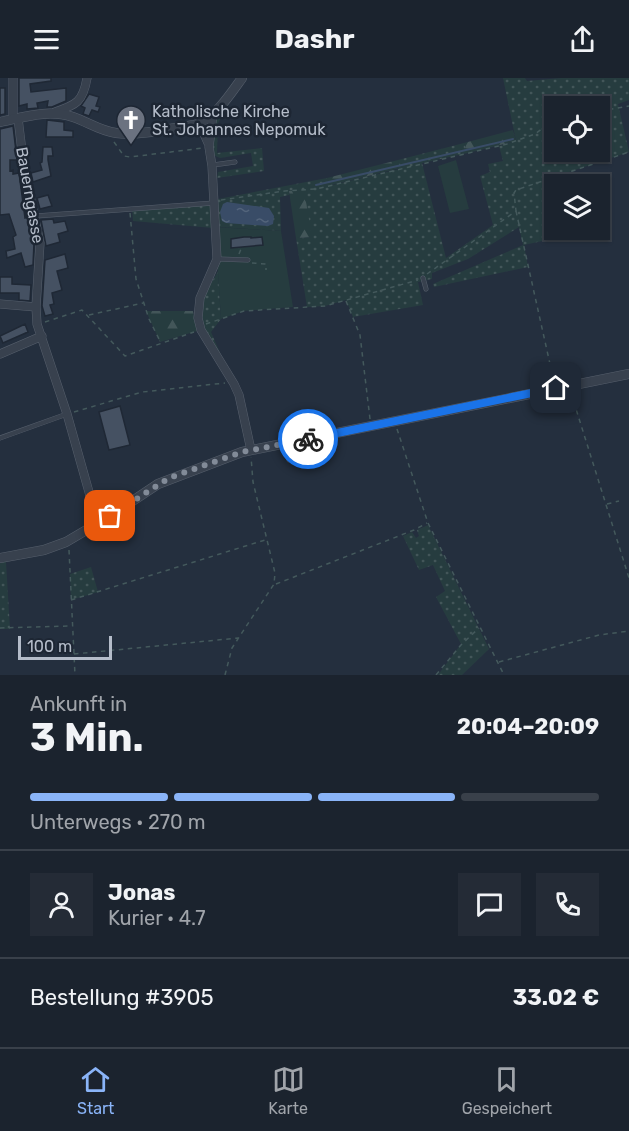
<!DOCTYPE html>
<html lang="de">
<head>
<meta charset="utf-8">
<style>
  body { margin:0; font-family:Rubik,sans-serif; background:#242b36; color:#f1f3f6; height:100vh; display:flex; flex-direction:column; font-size:22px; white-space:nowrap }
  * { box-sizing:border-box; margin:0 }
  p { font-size:20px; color:#a0a4aa }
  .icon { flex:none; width:33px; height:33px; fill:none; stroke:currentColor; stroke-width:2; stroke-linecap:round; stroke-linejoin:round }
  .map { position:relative; height:597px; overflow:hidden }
  .drawer { display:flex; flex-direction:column; background:#1b232e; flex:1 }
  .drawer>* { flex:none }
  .tools { position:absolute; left:544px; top:18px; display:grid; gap:12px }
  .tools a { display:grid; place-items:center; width:66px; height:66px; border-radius:0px; background:#1b232e; box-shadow:0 2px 4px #0004,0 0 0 2px #39404a; font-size:30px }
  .scale { position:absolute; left:18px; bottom:15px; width:94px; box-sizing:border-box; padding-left:6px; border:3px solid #b4bcc9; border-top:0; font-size:16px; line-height:21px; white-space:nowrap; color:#b4bcc9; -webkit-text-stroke:4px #1d2633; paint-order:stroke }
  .pin { position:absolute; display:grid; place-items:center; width:51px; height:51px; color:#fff; margin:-26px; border-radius:12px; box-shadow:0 3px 9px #0006 }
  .courier { position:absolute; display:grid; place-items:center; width:60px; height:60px; margin:-30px; border:4px solid #1a73e8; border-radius:50%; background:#fff; color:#222; box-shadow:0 2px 8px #0007 }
  .head em { font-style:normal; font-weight:700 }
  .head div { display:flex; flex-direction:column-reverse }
  .head { display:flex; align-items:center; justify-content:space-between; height:102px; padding:0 30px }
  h1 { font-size:39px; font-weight:700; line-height:45px }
  .bar { display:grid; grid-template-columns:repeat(4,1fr); gap:9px 6px; align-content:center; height:72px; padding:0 30px }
  .bar i { height:8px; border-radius:4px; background:#39404a }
  .bar .on { background:#8ab4f8 }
  .bar p { grid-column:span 4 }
  .line { display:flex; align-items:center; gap:15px; padding:0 30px; border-top:2px solid #39404a }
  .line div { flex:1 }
  .round { display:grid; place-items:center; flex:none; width:63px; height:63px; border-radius:0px; background:#242b36 }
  header { display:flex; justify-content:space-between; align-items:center; height:78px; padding:0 30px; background:#1b232e; font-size:27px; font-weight:700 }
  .tab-bar { display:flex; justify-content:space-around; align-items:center; height:84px; border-top:2px solid #39404a; background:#1b232e; font-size:16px; color:#a0a4aa }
  .tab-bar a { display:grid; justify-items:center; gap:3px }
  .tab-bar .on { color:#8ab4f8 }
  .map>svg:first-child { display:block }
  .grass { fill:url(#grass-dots); fill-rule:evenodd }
  .forest { fill:url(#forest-firs) }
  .pitch { fill:#263c3f }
  .water { fill:url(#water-ripples) }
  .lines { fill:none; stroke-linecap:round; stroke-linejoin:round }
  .stream { stroke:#394c67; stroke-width:2 }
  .building { fill:#455162; stroke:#1f2835; stroke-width:1.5 }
  .service-casing { stroke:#565f6c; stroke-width:5 }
  .minor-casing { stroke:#565f6c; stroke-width:9 }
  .tertiary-casing { stroke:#565f6c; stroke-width:10 }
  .path { stroke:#44595c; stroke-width:1.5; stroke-dasharray:4.5 4.5; stroke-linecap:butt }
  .service { stroke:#38414e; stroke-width:4 }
  .minor { stroke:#38414e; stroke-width:8 }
  .tertiary { stroke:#38414e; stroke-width:9 }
  .done { stroke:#828b98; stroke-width:6; stroke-dasharray:0 10.8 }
  .route { stroke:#1a73e8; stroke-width:8 }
  .labels { text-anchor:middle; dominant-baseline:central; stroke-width:5; stroke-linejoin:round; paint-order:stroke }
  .poi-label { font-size:16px; fill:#b4bcc9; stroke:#1d2633; text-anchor:start }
  .street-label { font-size:16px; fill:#b4bcc9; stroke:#1d2633 }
</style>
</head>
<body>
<header><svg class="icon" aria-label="menu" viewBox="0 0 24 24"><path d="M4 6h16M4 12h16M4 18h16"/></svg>Dashr<svg class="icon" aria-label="share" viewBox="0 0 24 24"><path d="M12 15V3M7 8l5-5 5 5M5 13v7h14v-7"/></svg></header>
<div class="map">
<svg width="629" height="597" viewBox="0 0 629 597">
  <defs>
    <pattern id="grass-dots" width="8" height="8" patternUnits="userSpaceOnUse" patternTransform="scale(1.5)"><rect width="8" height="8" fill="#263c3f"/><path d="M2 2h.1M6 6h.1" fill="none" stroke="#435659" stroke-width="1.8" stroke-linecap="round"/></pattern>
    <pattern id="forest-firs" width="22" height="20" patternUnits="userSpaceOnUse" patternTransform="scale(1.5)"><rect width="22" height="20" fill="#263c3f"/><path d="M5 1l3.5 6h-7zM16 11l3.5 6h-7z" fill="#435659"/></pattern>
    <pattern id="water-ripples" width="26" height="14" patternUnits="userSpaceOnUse" patternTransform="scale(1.5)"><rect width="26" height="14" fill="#394c67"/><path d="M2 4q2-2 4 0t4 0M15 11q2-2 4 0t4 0" fill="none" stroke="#53647b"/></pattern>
  </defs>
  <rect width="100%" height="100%" fill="#242f3e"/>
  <path class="grass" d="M503,0H525L527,3L561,0H629V22L618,26L629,74L566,95L568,106H555V152H578L579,155L524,167L528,189L434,209L433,206L523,167L519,149L468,181L432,195V201L418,204L423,227L353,239L346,222L325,228L307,229L296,160L312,159L289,112V117L280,119L281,153L219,149L218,121L327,100L329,108L399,91L398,82L464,65L468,75L422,85L446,180L493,147L480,98L490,94L488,86L503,83L499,68L516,63ZM555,28H600V74H555Z
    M232,20L218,45L217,75L262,70L264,93L217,100L218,94L253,88L251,75L220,80L213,77C213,47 212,43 232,20Z
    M213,126V150L133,143L132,131Z
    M218,193L221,241L211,254L224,284C213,266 194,245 202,223C205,213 213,203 218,193Z
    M428,447L489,571L462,597H438L461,566L436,519L445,513L433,487L419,492L403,458L412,454L416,460L419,458L417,452Z
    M0,484H6L10,551H0Z
    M91,489L98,514L71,522L70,496Z"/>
  <path class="forest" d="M513,52L516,63L468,75L464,65Z
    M398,82L400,90L328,108L327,100Z
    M304,112L312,159L296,160L289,113Z
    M146,233H193L197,253L160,264Z"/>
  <path class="pitch" d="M456,82L469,131L450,135L438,88Z
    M215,149L281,153L293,229L244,233L221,241Z"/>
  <path class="water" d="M227,124L269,130L274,138L273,146L268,148L226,145L222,143L220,134L223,126Z"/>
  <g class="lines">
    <path class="stream" d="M316,107L513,61"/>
  </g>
  <path class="building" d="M19,0H51V3L30,6L31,14L66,10V23L52,29H47L48,23L37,25L38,30L27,31V26L19,28Z
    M0,10H5V36L0,37Z
    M89,16L99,19L96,28L100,29L98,34L92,32L89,38L83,36L85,30L81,28Z
    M47,42L64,44V52L73,53V59H46Z
    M13,48L17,82H10V93L13,92V96L19,95L25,140L28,139L30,146H28L34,165L33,187L25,189L21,175L7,180L6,173L15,171L13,159L16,157L9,136L0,137V51Z
    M43,69H52L53,78H48V82L51,98L33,104L31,95L42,92L40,85L42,84Z
    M48,117L52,128L40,131L37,120Z
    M53,141L54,145L65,143L68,153L58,156L60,164L46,168L41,142Z
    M244,159H251V160L262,159L263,167L231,170V161Z
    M65,176L68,190L57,193L62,212L52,215L54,226L50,227L53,236L45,238L42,228L45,182Z
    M0,199H12V206L31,207L30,223L19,222V215H0Z
    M25,246L28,254L3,265L0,258Z
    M120,328L130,367L109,372L99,334Z"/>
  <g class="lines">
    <g class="service-casing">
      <path id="service" d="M213,87L235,84
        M36,138L214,125
        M218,181L248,182
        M423,200L426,211
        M0,360L67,336
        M286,367L289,382"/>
    </g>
    <g class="minor-casing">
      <path id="minor" d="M55,34C76,27 83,24 87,0
        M213,36L209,69L212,88L217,181L200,220L198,240L201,252L234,306L239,317L251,372
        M18,40L24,90L40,165L36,229L37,246L67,336L98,446
        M13,41V0
        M195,47L204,56L208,65
        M0,226L36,229
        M0,276L42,258"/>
    </g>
    <g class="tertiary-casing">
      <path id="tertiary" d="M0,44C25,39 48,31 73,39C88,44 100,53 116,55C142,58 169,50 195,47C215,40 229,18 242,0
        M0,480L44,472L66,464L110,438L158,406L242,374L629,296"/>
    </g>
    <path class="path" d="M600,33L629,28
      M114,64L124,78L130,79L203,70
      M221,122L285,113L316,111L507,66L535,56L547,47L555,44
      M516,133L554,304
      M130,135L136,201L149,241L160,263
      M239,176L241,171
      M252,185L266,186V192
      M427,196L516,133L514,115L516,112L629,74
      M346,223L360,257L370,341
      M89,237L143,225
      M45,244L82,232L125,278L194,254
      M206,246L244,233L325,228L418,202
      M571,315L629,500
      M74,334L142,314L225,305
      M397,351L428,445L504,597
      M607,426L619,423
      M69,472L75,597
      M276,506L414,452L427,445
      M71,522L265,462
      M0,550L71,548
      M74,576L238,560
      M499,584L599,557L629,553
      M225,597L232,570L274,506L275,495L253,404L251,379
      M436,597L461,567L479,550"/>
    <use href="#service" class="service"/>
    <use href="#minor" class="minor"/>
    <use href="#tertiary" class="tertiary"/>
  </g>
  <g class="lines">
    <path class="done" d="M110,438L169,400L242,374L308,361"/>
    <path class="route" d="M308,361L556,310"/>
  </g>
  <defs>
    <g id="church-pin" transform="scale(1.5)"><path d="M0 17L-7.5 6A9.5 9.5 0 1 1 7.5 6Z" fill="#6b7280" stroke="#1d2633"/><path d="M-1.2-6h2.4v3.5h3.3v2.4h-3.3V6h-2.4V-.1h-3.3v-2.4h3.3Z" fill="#fff"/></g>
  </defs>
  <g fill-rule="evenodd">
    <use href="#church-pin" x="131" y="42"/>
  </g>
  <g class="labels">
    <g class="poi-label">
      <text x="152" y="33">Katholische Kirche<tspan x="152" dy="18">St. Johannes Nepomuk</tspan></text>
    </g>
    <g class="street-label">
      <text transform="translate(30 117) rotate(80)">Bauerngasse</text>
    </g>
  </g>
</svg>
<div class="tools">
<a><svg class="icon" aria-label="locate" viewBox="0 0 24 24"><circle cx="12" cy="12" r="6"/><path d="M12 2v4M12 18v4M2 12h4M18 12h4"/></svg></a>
<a><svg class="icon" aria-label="layers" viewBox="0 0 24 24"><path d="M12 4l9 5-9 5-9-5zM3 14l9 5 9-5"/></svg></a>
</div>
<div class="scale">100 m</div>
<div class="pin" style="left:110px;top:438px;background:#ea580c"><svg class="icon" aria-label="bag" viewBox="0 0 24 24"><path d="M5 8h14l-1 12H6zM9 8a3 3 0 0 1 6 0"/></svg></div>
<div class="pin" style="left:556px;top:310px;background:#1f2937"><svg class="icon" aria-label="home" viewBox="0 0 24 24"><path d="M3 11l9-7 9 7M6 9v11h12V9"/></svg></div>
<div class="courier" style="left:308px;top:361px"><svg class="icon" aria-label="bike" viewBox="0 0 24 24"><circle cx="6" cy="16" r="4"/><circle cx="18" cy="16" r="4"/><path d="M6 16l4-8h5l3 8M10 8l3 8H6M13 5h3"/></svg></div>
</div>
<section class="drawer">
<div class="head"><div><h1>3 Min.</h1><p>Ankunft in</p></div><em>20:04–20:09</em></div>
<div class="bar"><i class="on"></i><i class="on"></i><i class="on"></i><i></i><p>Unterwegs · 270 m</p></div>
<div class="line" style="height:108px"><a class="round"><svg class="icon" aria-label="person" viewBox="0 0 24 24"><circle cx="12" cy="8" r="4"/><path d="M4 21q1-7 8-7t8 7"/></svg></a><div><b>Jonas</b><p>Kurier · 4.7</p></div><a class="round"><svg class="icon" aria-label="chat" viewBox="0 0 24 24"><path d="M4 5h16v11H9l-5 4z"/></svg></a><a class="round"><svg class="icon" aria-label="phone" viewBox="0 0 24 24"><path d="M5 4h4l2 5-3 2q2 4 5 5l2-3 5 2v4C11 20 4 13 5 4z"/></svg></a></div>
<div class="line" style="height:78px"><div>Bestellung #3905</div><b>33.02 €</b></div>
</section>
<nav class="tab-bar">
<a class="on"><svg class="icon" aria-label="home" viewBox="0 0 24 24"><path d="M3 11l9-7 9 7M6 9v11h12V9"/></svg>Start</a>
<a><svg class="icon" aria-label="map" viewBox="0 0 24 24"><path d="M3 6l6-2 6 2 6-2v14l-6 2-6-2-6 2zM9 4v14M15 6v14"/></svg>Karte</a>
<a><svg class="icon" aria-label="saved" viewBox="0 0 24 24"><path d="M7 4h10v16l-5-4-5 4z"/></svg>Gespeichert</a>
</nav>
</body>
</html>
